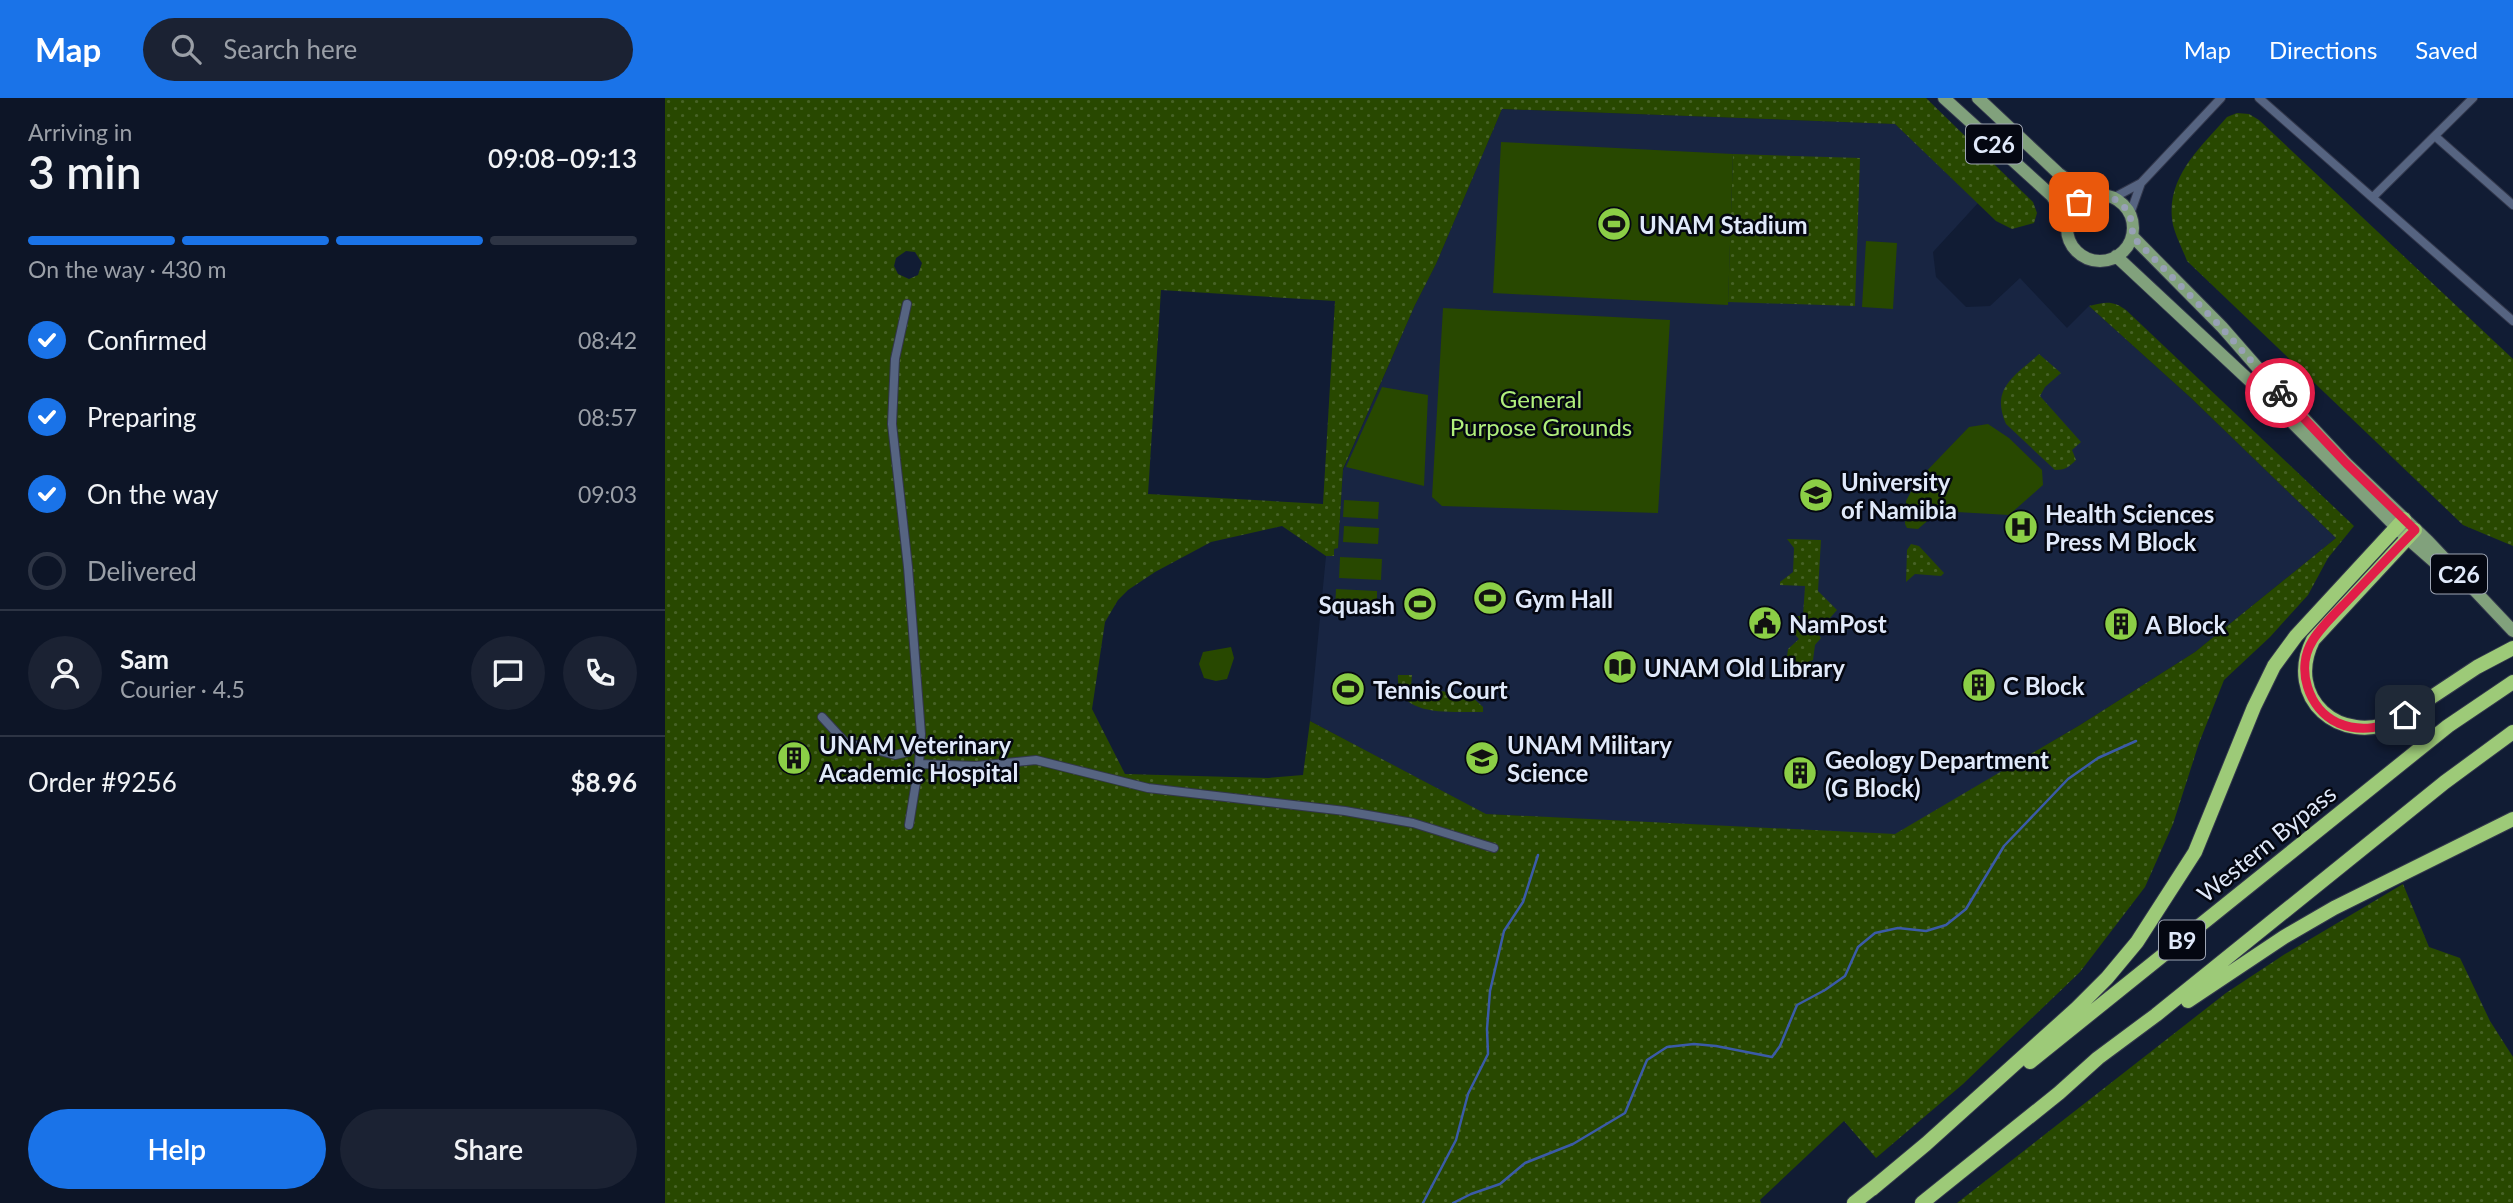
<!DOCTYPE html>
<html lang="en">
<head>
<meta charset="utf-8">
<style>
  body { margin:0; font-family:Lato,sans-serif; background:#1b2233; color:#f1f3f6; height:100vh; display:flex; flex-direction:column; font-size:26px; white-space:nowrap }
  * { box-sizing:border-box; margin:0 }
  p { font-size:23px; color:#9a9fa7 }
  .icon { flex:none; width:38px; height:38px; fill:none; stroke:currentColor; stroke-width:2; stroke-linecap:round; stroke-linejoin:round }
  .map { position:relative; flex:1; overflow:hidden }
  .panel { display:flex; flex-direction:column; background:#0d1527; width:665px }
  .panel>* { flex:none }
  .pin { position:absolute; display:grid; place-items:center; width:60px; height:60px; color:#fff; margin:-30px; border-radius:14px; box-shadow:0 4px 10px #0006 }
  .courier { position:absolute; display:grid; place-items:center; width:70px; height:70px; margin:-35px; border:5px solid #e11d48; border-radius:50%; background:#fff; color:#222; box-shadow:0 2px 9px #0007 }
  .overview em { font-style:normal; font-weight:600 }
  .overview div { display:flex; flex-direction:column-reverse }
  .overview { display:flex; align-items:center; justify-content:space-between; height:119px; padding:0 28px }
  h1 { font-size:46px; font-weight:600; line-height:52px }
  .bar { display:grid; grid-template-columns:repeat(4,1fr); gap:10px 7px; align-content:center; height:84px; padding:0 28px }
  .bar i { height:9px; border-radius:5px; background:#2d3444 }
  .bar .selected { background:#1a73e8 }
  .bar p { grid-column:span 4 }
  .line { display:flex; align-items:center; gap:18px; padding:0 28px; border-top:2px solid #2d3444 }
  .line div { flex:1 }
  .round { display:grid; place-items:center; flex:none; width:74px; height:74px; border-radius:37px; background:#1b2233 }
  ol { padding:0 28px; list-style:none }
  li { display:flex; align-items:center; gap:21px; height:77px }
  li p { margin-inline-start:auto }
  li .icon { padding:7px; border-radius:50%; background:#1a73e8; color:#fff; stroke-width:4 }
  li:last-child { color:#9a9fa7 }
  li i { width:38px; height:38px; border:4px solid #2d3444; border-radius:50% }
  .button { display:flex; gap:14px; margin-top:auto; padding:14px 28px }
  .button a { flex:1; height:80px; border-radius:42px; background:#1a73e8; color:#fff; font-size:28px; font-weight:600; line-height:80px; text-align:center }
  .button a+a { background:#1b2233; color:#f1f3f6 }
  header { display:flex; align-items:center; gap:42px; box-sizing:border-box; height:98px; padding:0 35px; background:#1a73e8; color:#fff }
  header strong { font-size:33px }
  nav { display:flex; gap:38px; margin-inline-start:auto; font-size:24px }
  .search { width:490px; height:63px; background:#1b2233; display:flex; align-items:center; gap:18px; box-sizing:border-box; padding:0 24px; border-radius:38px; color:#9a9fa7; font-size:26px }
  main { display:flex; flex:1; min-height:0 }
  .map>svg:first-child { display:block }
  .built { fill:#182542 }
  .grass { fill:url(#grass-dots); fill-rule:evenodd }
  .green { fill:#284800 }
  .lines { fill:none; stroke-linecap:round; stroke-linejoin:round }
  .stream { stroke:#3b5ba8; stroke-width:2.5 }
  .street-casing { stroke:#32374b; stroke-width:10 }
  .primary-casing { stroke:#32374b; stroke-width:14 }
  .highway-casing { stroke:#32374b; stroke-width:16 }
  .street { stroke:#566481; stroke-width:8 }
  .primary { stroke:#81a17c; stroke-width:12 }
  .highway { stroke:#9dca78; stroke-width:14 }
  .done { stroke:#98a1b5; stroke-width:7; stroke-dasharray:0 12.6 }
  .route { stroke:#e11d48; stroke-width:9 }
  .labels { text-anchor:middle; dominant-baseline:central; stroke-width:5; stroke-linejoin:round; paint-order:stroke }
  .shield { fill:#040711; stroke:#9ea5b4; stroke-width:2 }
  .shield-label { font-size:23px; font-weight:bold; fill:#e0e9fa }
  .poi-label { font-size:24px; font-weight:bold; fill:#e0e9fa; stroke:#040711; text-anchor:start }
  .park-label { font-size:24px; fill:#b0ee7b; stroke:#040711 }
  .street-label { font-size:24px; fill:#e0e9fa; stroke:#040711 }
</style>
</head>
<body>
<header>
<strong>Map</strong>
<div class="search"><svg class="icon" aria-label="search" viewBox="0 0 24 24"><circle cx="10" cy="10" r="6"/><path d="M15 15l6 6"/></svg>Search here</div>
<nav><a>Map</a><a>Directions</a><a>Saved</a></nav>
</header>
<main>
<section class="panel">
<div class="overview"><div><h1>3 min</h1><p>Arriving in</p></div><em>09:08–09:13</em></div>
<div class="bar"><i class="selected"></i><i class="selected"></i><i class="selected"></i><i></i><p>On the way · 430 m</p></div>
<ol>
<li><svg class="icon" aria-label="check" viewBox="0 0 24 24"><path d="M5 12l5 5 9-10"/></svg>Confirmed<p>08:42</p></li>
<li><svg class="icon" aria-label="check" viewBox="0 0 24 24"><path d="M5 12l5 5 9-10"/></svg>Preparing<p>08:57</p></li>
<li><svg class="icon" aria-label="check" viewBox="0 0 24 24"><path d="M5 12l5 5 9-10"/></svg>On the way<p>09:03</p></li>
<li><i></i>Delivered</li>
</ol>
<div class="line" style="height:126px"><a class="round"><svg class="icon" aria-label="person" viewBox="0 0 24 24"><circle cx="12" cy="8" r="4"/><path d="M4 21q1-7 8-7t8 7"/></svg></a><div><b>Sam</b><p>Courier · 4.5</p></div><a class="round"><svg class="icon" aria-label="chat" viewBox="0 0 24 24"><path d="M4 5h16v11H9l-5 4z"/></svg></a><a class="round"><svg class="icon" aria-label="phone" viewBox="0 0 24 24"><path d="M5 4h4l2 5-3 2q2 4 5 5l2-3 5 2v4C11 20 4 13 5 4z"/></svg></a></div>
<div class="line" style="height:91px"><div>Order #9256</div><b>$8.96</b></div>
<div class="button"><a>Help</a><a>Share</a></div>
</section>
<div class="map">
<svg width="1848" height="1105" viewBox="0 0 1848 1105">
  <defs>
    <pattern id="grass-dots" width="8" height="8" patternUnits="userSpaceOnUse" patternTransform="scale(1.75)"><rect width="8" height="8" fill="#284800"/><path d="M2 2h.1M6 6h.1" fill="none" stroke="#476226" stroke-width="1.8" stroke-linecap="round"/></pattern>
  </defs>
  <rect width="100%" height="100%" fill="#111c34"/>
  <path class="built" d="M837,11L1230,26L1313,105L1268,154L1271,179L1301,209L1325,208L1355,180L1402,230L1424,208L1526,300L1671,440L1530,554L1415,627L1230,737L820,716L645,623L661,458H668L669,450H673L678,372L750,207L771,166Z"/>
  <path class="grass" d="M0,0H1261L1368,104L1372,115L1369,125L1347,131L1331,123L1230,26L837,11L771,166L750,207L678,371L673,450L669,451V458H661L617,428L546,444L490,474L463,492L453,502L440,524L427,611L460,676L603,680L638,677L645,623L821,716L1230,736L1415,627L1530,554L1671,440L1526,300L1424,208C1440,204 1448,202 1461,212L1689,428L1663,460L1643,497L1605,539L1559,582L1534,645L1508,726L1480,789L1415,874L1298,986L1211,1060L1179,1023L1095,1102L1096,1105H0ZM241,153L250,154L257,165L253,177L244,181L233,176L229,168L231,160ZM496,192L670,203L658,406L483,396Z
    M1572,15L1584,16L1594,22L1848,261V448L1798,427L1522,163C1518,152 1511,139 1508,127C1499,81 1535,50 1562,19Z
    M1068,56L1195,60L1190,208L1063,204Z
    M1374,256L1396,275L1380,289L1375,298L1416,344L1407,352L1411,362C1404,369 1400,372 1390,372L1341,326C1325,290 1350,278 1374,256Z
    M1122,441L1156,442L1153,493L1172,512L1165,520H1157L1149,530L1156,540L1150,547L1148,562L1131,569L1122,559L1123,551L1134,541L1124,530L1125,518H1138L1140,488L1115,487V484L1128,474L1129,450Z
    M1246,446L1254,448L1279,475L1276,478L1250,476L1241,484L1242,452Z
    M733,577H747L746,588L806,598L818,609V614C788,613 730,621 733,577Z
    M1738,786L1764,849L1795,860L1825,923L1848,959V1105H1292L1561,895L1620,856Z"/>
  <path class="green" d="M836,44L1068,56L1063,207L828,195Z
    M1201,143L1232,145L1228,211L1197,209Z
    M778,210L1005,222L993,415L777,408L767,399Z
    M717,289L763,297L759,388L681,369Z
    M1323,326L1344,340L1377,372L1378,387L1344,417L1274,413L1253,431L1242,430L1240,426L1241,403L1251,384L1304,329Z
    M679,402L714,404L713,421L678,419Z
    M679,428L714,430L713,446L678,444Z
    M675,459L717,461L716,482L674,480Z
    M671,491L712,493V513L670,511Z
    M566,549L569,560L562,581L551,583L539,580L534,566L538,554Z"/>
  <g class="lines">
    <path class="stream" d="M758,1105L791,1042L803,996L823,956L822,931L825,893L839,833L858,804L873,757
      M788,1105L806,1096L835,1086L860,1065L908,1046L960,1015L982,962L1002,949L1029,946L1051,948L1107,959L1115,948L1132,907L1160,892L1180,878L1193,849L1210,835L1233,830L1261,833L1281,827L1301,811L1339,748L1403,681L1433,660L1471,643"/>
    <g class="street-casing">
      <path id="street" d="M1594,0L1848,223
        M1771,39L1848,107
        M1708,99L1808,0
        M1448,100L1476,85L1556,0
        M1465,116L1476,85
        M242,206L230,261L227,326L243,469L256,636L254,666L244,727
        M157,619L180,644L230,657L243,654L249,649L254,639
        M254,666L311,668L371,662L483,690L680,713L748,725L829,750"/>
    </g>
    <g class="primary-casing">
      <path id="primary" d="M1279,0L1387,98L1403,124
        M1313,0L1393,75L1425,98
        M1402 130a33 33 0 1 1 66 0a33 33 0 1 1-66 0Z
        M1467,138L1557,229L1613,293L1681,365L1763,443L1848,533
        M1451,158L1601,298L1742,440L1791,483"/>
    </g>
    <g class="highway-casing">
      <path id="highway" d="M1750,432L1648,542C1619,600 1675,649 1732,622L1812,569L1848,550
        M1523,903L1619,839L1669,810L1848,721
        M1365,964L1783,628L1848,584
        M1207,1091L1261,1046L1412,910L1442,880L1472,844L1530,754L1589,609L1609,568L1631,538L1739,421
        M1189,1105L1213,1086
        M1257,1105L1394,995L1433,960L1491,917L1780,684L1848,634"/>
    </g>
    <use href="#street" class="street"/>
    <use href="#primary" class="primary"/>
    <use href="#highway" class="highway"/>
  </g>
  <g class="lines">
    <path class="done" d="M1414,104C1441,87 1471,106 1467,138L1556,229L1615,295"/>
    <path class="route" d="M1615,295L1681,365L1750,432C1729,453 1708,476 1687,498C1674,512 1658,526 1648,542C1630,570 1643,611 1673,625C1696,635 1720,630 1740,617"/>
  </g>
  <defs>
    <g id="stadium-disc" transform="scale(1.75)"><circle r="9.5" fill="#8bce46" stroke="#040711"/><path d="M0-5a6.5 5 0 1 0 0 10a6.5 5 0 1 0 0-10ZM-3.5-1.8h7v3.6h-7Z" fill="#111"/></g>
    <g id="university-disc" transform="scale(1.75)"><circle r="9.5" fill="#8bce46" stroke="#040711"/><path d="M0-5L7-2L0 1L-7-2ZM-4 1L0 2.5L4 1V4Q0 6-4 4Z" fill="#111"/></g>
    <g id="hospital-disc" transform="scale(1.75)"><circle r="9.5" fill="#8bce46" stroke="#040711"/><path d="M-5-5h3v3.5h4V-5h3V5h-3V1.5h-4V5h-3Z" fill="#111"/></g>
    <g id="civic-disc" transform="scale(1.75)"><circle r="9.5" fill="#8bce46" stroke="#040711"/><path d="M-.6-6.5H3V-4.5H.6V-3L4-1V1h2V6H-6V1h2V-1L-.6-3ZM-1.2 2.5V6h2.4V2.5Z" fill="#111"/></g>
    <g id="building-disc" transform="scale(1.75)"><circle r="9.5" fill="#8bce46" stroke="#040711"/><path d="M-4-6H4V6H1V3H-1V6H-4ZM-2.5-4.3h1.7v1.8h-1.7ZM.8-4.3h1.7v1.8H.8ZM-2.5-1h1.7V.8h-1.7ZM.8-1h1.7V.8H.8Z" fill="#111"/></g>
    <g id="library-disc" transform="scale(1.75)"><circle r="9.5" fill="#8bce46" stroke="#040711"/><path d="M-6-4Q-3-5.5-.7-3.5V5Q-3 3-6 4ZM6-4Q3-5.5 .7-3.5V5Q3 3 6 4Z" fill="#111"/></g>
  </defs>
  <g fill-rule="evenodd">
    <use href="#stadium-disc" x="949" y="126"/>
    <use href="#university-disc" x="1151" y="397"/>
    <use href="#hospital-disc" x="1356" y="429"/>
    <use href="#stadium-disc" x="825" y="500"/>
    <use href="#stadium-disc" x="755" y="506"/>
    <use href="#civic-disc" x="1100" y="525"/>
    <use href="#building-disc" x="1456" y="526"/>
    <use href="#library-disc" x="955" y="569"/>
    <use href="#building-disc" x="1314" y="587"/>
    <use href="#stadium-disc" x="683" y="591"/>
    <use href="#building-disc" x="129" y="660"/>
    <use href="#university-disc" x="817" y="660"/>
    <use href="#building-disc" x="1135" y="675"/>
  </g>
  <g class="labels">
    <g class="shield">
      <rect x="1301" y="26.5" width="56" height="39" rx="5"/>
      <rect x="1766" y="456.5" width="56" height="39" rx="5"/>
      <rect x="1494" y="822.5" width="46" height="39" rx="5"/>
    </g>
    <g class="shield-label">
      <text x="1329" y="46">C26</text>
      <text x="1794" y="476">C26</text>
      <text x="1517" y="842">B9</text>
    </g>
    <g class="poi-label">
      <text x="974" y="126">UNAM Stadium</text>
      <text x="1176" y="383">University<tspan x="1176" dy="28">of Namibia</tspan></text>
      <text x="1380" y="415">Health Sciences<tspan x="1380" dy="28">Press M Block</tspan></text>
      <text x="850" y="500">Gym Hall</text>
      <text x="730" y="506" text-anchor="end">Squash</text>
      <text x="1124" y="525">NamPost</text>
      <text x="1480" y="526">A Block</text>
      <text x="979" y="569">UNAM Old Library</text>
      <text x="1338" y="587">C Block</text>
      <text x="708" y="591">Tennis Court</text>
      <text x="154" y="646">UNAM Veterinary<tspan x="154" dy="28">Academic Hospital</tspan></text>
      <text x="842" y="646">UNAM Military<tspan x="842" dy="28">Science</tspan></text>
      <text x="1160" y="661">Geology Department<tspan x="1160" dy="28">(G Block)</tspan></text>
    </g>
    <g class="park-label">
      <text x="876" y="300">General<tspan x="876" dy="28">Purpose Grounds</tspan></text>
    </g>
    <g class="street-label">
      <text transform="translate(1601 745) rotate(-39)">Western Bypass</text>
    </g>
  </g>
</svg>
<div class="pin" style="left:1414px;top:104px;background:#ea580c"><svg class="icon" aria-label="bag" viewBox="0 0 24 24"><path d="M5 8h14l-1 12H6zM9 8a3 3 0 0 1 6 0"/></svg></div>
<div class="pin" style="left:1740px;top:617px;background:#1f2937"><svg class="icon" aria-label="home" viewBox="0 0 24 24"><path d="M3 11l9-7 9 7M6 9v11h12V9"/></svg></div>
<div class="courier" style="left:1615px;top:295px"><svg class="icon" aria-label="bike" viewBox="0 0 24 24"><circle cx="6" cy="16" r="4"/><circle cx="18" cy="16" r="4"/><path d="M6 16l4-8h5l3 8M10 8l3 8H6M13 5h3"/></svg></div>
</div>
</main>
</body>
</html>
